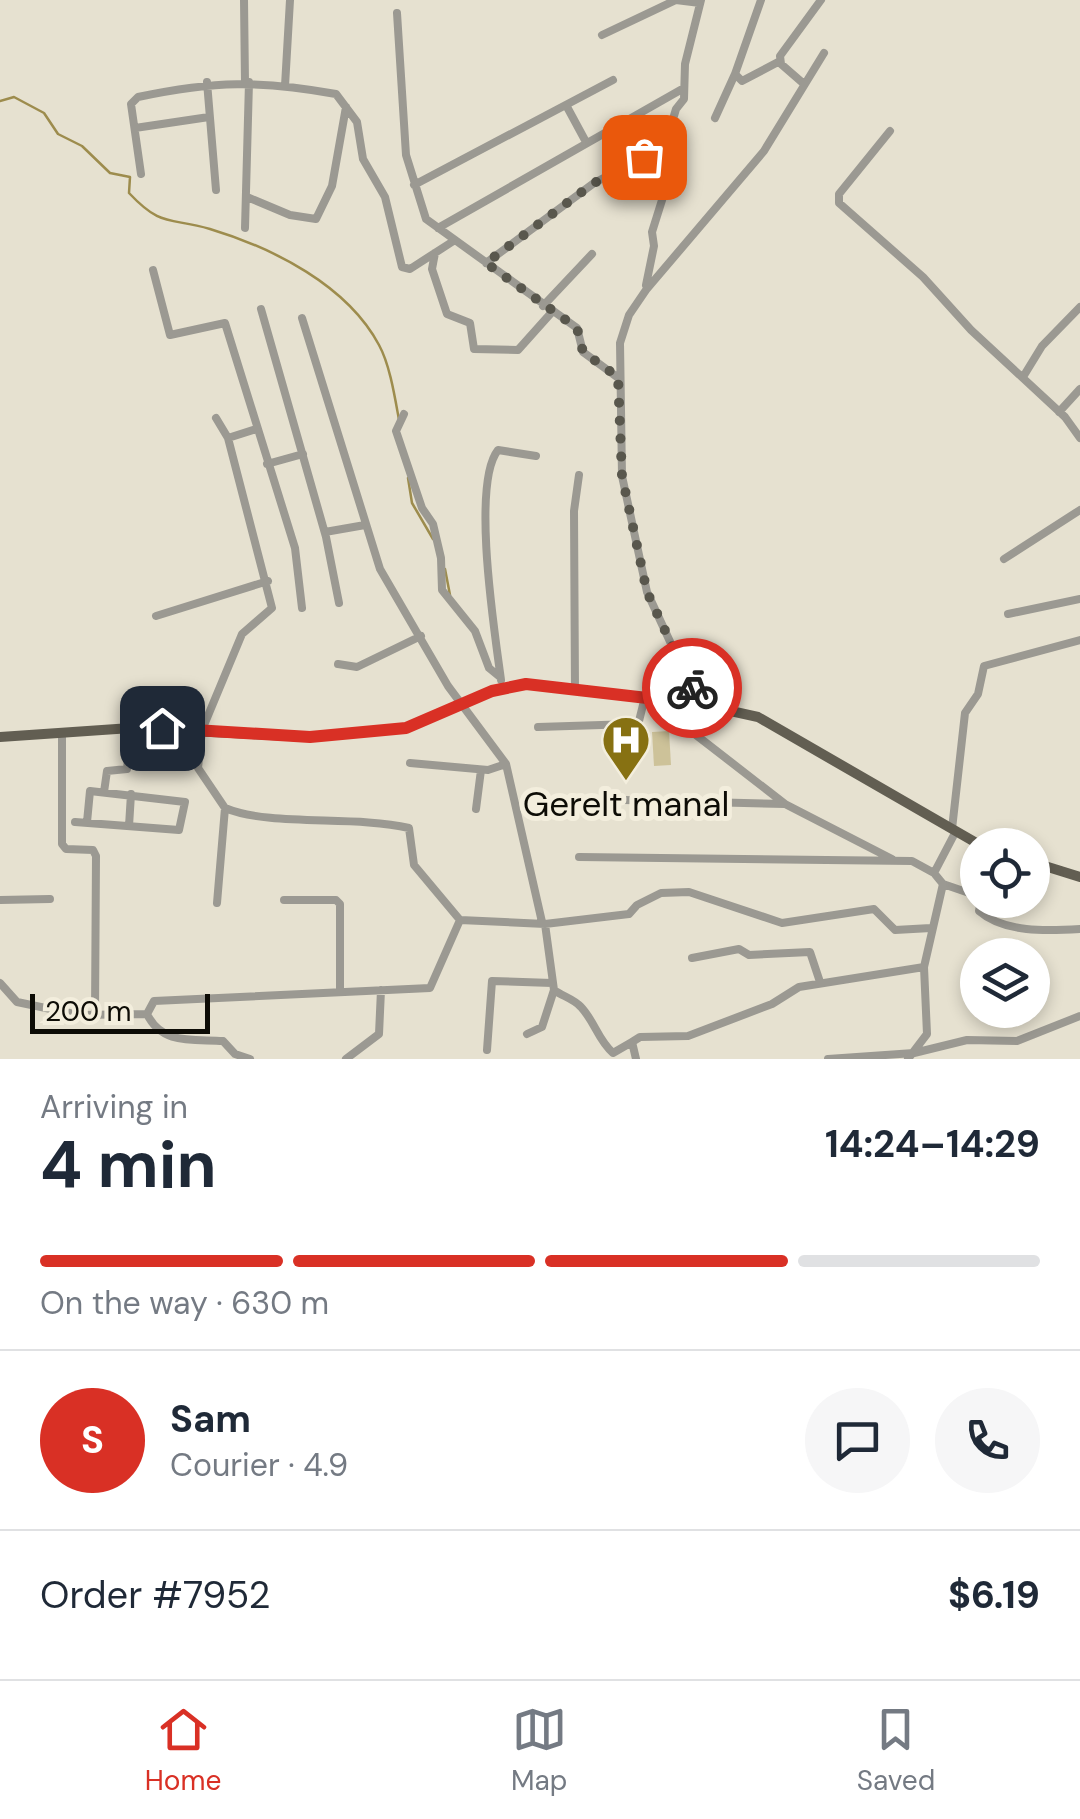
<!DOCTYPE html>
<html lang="en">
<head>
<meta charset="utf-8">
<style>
  body { margin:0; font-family:"DM Sans",sans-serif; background:#f6f6f7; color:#1f2937; height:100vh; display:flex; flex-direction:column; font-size:38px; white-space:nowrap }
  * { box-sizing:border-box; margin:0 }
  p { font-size:32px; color:#747a83 }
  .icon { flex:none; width:55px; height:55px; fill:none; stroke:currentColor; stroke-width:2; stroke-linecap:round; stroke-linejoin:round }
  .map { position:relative; height:1059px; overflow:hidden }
  .details { display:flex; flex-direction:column; background:#fff; flex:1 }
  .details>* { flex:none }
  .controls { position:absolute; left:960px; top:828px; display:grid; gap:20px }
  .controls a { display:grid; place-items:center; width:90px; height:90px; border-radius:50%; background:#fff; box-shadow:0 5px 15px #0003; font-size:50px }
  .scale { position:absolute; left:30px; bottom:25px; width:180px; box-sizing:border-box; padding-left:10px; border:5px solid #0d0c06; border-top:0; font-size:28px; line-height:35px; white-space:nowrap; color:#0d0c06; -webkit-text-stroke:8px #f3eedd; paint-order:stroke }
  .pin { position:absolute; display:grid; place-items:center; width:85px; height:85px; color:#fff; margin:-42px; border-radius:20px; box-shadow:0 5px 15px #0006 }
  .courier { position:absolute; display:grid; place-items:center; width:100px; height:100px; margin:-50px; border:8px solid #d93025; border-radius:50%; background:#fff; color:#222; box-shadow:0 2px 12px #0007 }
  .overview em { font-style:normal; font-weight:700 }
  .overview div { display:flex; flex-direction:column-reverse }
  .overview { display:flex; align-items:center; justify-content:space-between; height:170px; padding:0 40px }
  h1 { font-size:65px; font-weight:700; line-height:75px }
  .bar { display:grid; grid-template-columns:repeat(4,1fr); gap:15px 10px; align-content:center; height:120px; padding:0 40px }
  .bar i { height:12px; border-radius:8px; background:#e0e1e3 }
  .bar .on { background:#d93025 }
  .bar p { grid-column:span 4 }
  .line { display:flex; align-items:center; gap:25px; padding:0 40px; border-top:2px solid #e0e1e3 }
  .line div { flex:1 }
  .round { display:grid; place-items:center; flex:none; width:105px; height:105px; border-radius:52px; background:#f6f6f7 }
  .tabs { display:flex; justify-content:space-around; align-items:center; height:140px; border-top:2px solid #e0e1e3; background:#fff; font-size:28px; color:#747a83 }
  .tabs a { display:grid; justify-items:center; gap:5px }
  .tabs .on { color:#d93025 }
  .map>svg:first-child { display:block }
  .green { fill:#cdc299 }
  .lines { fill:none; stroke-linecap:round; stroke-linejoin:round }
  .stream { stroke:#9d8c4d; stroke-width:2.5 }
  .minor { stroke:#9b9992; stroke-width:8 }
  .major { stroke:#625e52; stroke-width:10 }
  .done { stroke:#59574d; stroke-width:10; stroke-dasharray:0 18 }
  .route { stroke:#d93025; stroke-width:12 }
  .labels { text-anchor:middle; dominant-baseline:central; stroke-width:10; stroke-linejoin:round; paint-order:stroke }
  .poi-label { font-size:35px; fill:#0d0c06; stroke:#f3eedd }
</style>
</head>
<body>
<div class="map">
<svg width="1080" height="1059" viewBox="0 0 1080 1059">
  <rect width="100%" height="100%" fill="#e6e1d0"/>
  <path class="green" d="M669,731L671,765L654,766L652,732Z"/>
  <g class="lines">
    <path class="stream" d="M0,101L14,97L44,113L58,134L82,146L110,173L130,177L129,193C162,228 169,217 210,229C273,248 347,285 379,345C390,365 395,398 399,420
      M408,478L412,503L433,539
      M445,569L450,595"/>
    <path class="minor" d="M244,0L245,82
      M761,0L735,74L742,81L780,61
      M397,13L406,155L426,219L577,328L583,352L617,377
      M602,35L676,0L700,3
      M207,82L216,190
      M804,84L781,64L780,56L821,0
      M285,86L290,0
      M566,105L586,142
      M715,118L735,74
      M135,128L209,117
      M890,131L839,194V203L923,277L971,330L1065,417L1080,438
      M141,174L131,104L138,97C214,81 260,80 336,94L357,122L363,159L385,197L402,267L410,269L455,240
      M414,185L613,80
      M247,197L290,215L316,219L332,186L346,107
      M245,228L249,82
      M438,228L684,88
      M435,253L432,269L447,314L470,323L474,349L518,350L552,312
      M486,263L594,183L644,157
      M153,270L170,335L225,323L295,548L302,608
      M646,285L654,246L652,232L668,181L661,160L676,109L684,99L685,64L701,0
      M543,306L592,254
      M261,309L326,537L339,603
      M302,318L380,569L448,686L506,764L542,922
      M1023,377L1042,346L1080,307
      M1059,412L1080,389
      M404,414L396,431L422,508L433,524L441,558L442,590L475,631L489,668L500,677
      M216,418L228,438L256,429
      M267,464L303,454
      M325,532L365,525
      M1004,559L1080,510
      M1008,614L1080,599
      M156,616L268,581
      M338,664L357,667L421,636
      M501,680C495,634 471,484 498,450L536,456
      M575,691L574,511L579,475
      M538,727L633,724L639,721L644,701
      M62,733V844L66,849L93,850L96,856L95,1014
      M410,763L488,770L506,764
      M104,792L107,771L127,769L131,728
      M624,800L785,804L892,859
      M785,804L696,735L699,704L647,592L622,476L620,343L629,315L646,290L764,151L824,53
      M225,808C271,827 353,815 409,828L414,865L460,920L545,924L629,914L637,905L661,893L689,892L782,923L874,909L895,930L931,928
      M476,809L481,770
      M75,822L179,830L185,802L90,791L87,822
      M129,826L131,794
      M952,829L965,713L978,694L984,666L1080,640
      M579,857L912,861L934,873
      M943,884L978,896
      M0,900L50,899
      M284,900H336L340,904V992
      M981,900L979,911C1004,933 1047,931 1080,929
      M217,903L225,808L198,768L202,730L242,634L272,608L228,438
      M545,924L554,990C562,996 574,999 581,1007C595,1022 598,1040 613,1053L632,1042L636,1059
      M692,958L739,949L749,955L810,952L820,982
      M0,983L17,1002L79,1015L147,1014L154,1001L430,988L460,920
      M147,1014C162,1045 192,1039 223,1041L235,1054L250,1059
      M527,1034L542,1027L554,990
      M632,1042L640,1037L688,1036L772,1004L799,987L924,967L943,884L934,873L956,831
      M487,1050L492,981L552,983
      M346,1059L379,1034L381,990
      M828,1059L914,1053L967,1040L1017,1041L1080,1016
      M908,1059L927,1034L924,967"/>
    <path class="major" d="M0,737L131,728L310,737L406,728L492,691L526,684L699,704L758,717L980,845
      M1032,862L1080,877"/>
  </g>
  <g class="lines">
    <path class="done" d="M644,157L594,183L486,263L577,328L583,352L618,377L622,476L647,592L692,688"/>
    <path class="route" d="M162,728L310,737L406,728L492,691L526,684L699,704L692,688"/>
  </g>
  <defs>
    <g id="hospital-pin" transform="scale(2.5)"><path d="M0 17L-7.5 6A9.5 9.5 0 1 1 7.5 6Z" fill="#877112" stroke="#f3eedd"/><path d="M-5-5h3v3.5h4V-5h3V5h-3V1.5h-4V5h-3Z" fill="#fff"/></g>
  </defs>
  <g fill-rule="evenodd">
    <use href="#hospital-pin" x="626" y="740"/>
  </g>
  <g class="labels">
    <g class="poi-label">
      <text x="626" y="804">Gerelt manal</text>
    </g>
  </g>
</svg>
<div class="controls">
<a><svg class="icon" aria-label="locate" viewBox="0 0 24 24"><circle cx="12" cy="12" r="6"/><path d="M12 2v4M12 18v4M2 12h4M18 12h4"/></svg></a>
<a><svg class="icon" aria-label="layers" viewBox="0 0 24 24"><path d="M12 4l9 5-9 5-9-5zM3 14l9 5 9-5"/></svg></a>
</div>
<div class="scale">200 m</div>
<div class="pin" style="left:644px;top:157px;background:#ea580c"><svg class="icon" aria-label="bag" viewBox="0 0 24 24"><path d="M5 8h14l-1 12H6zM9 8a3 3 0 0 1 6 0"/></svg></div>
<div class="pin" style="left:162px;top:728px;background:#1f2937"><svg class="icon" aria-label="home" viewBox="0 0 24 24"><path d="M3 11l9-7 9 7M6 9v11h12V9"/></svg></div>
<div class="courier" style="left:692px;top:688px"><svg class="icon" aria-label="bike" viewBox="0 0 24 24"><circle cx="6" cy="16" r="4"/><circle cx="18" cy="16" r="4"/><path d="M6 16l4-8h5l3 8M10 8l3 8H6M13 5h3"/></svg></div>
</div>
<section class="details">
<div class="overview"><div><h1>4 min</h1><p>Arriving in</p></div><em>14:24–14:29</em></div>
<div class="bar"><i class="on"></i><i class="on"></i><i class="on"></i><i></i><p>On the way · 630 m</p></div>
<div class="line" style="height:180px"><b class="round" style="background:#d93025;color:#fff">S</b><div><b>Sam</b><p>Courier · 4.9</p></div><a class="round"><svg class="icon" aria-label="chat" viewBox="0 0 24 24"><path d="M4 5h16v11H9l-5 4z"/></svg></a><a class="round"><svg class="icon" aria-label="phone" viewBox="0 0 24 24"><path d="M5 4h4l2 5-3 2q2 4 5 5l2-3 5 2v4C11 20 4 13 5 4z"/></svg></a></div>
<div class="line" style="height:130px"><div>Order #7952</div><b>$6.19</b></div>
</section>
<nav class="tabs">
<a class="on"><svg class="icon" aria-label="home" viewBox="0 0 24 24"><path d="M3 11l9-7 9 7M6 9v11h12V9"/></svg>Home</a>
<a><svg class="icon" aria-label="map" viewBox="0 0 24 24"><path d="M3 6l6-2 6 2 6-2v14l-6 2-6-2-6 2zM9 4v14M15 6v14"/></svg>Map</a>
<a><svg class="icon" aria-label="saved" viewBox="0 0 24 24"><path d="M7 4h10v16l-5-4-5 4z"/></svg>Saved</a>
</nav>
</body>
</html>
